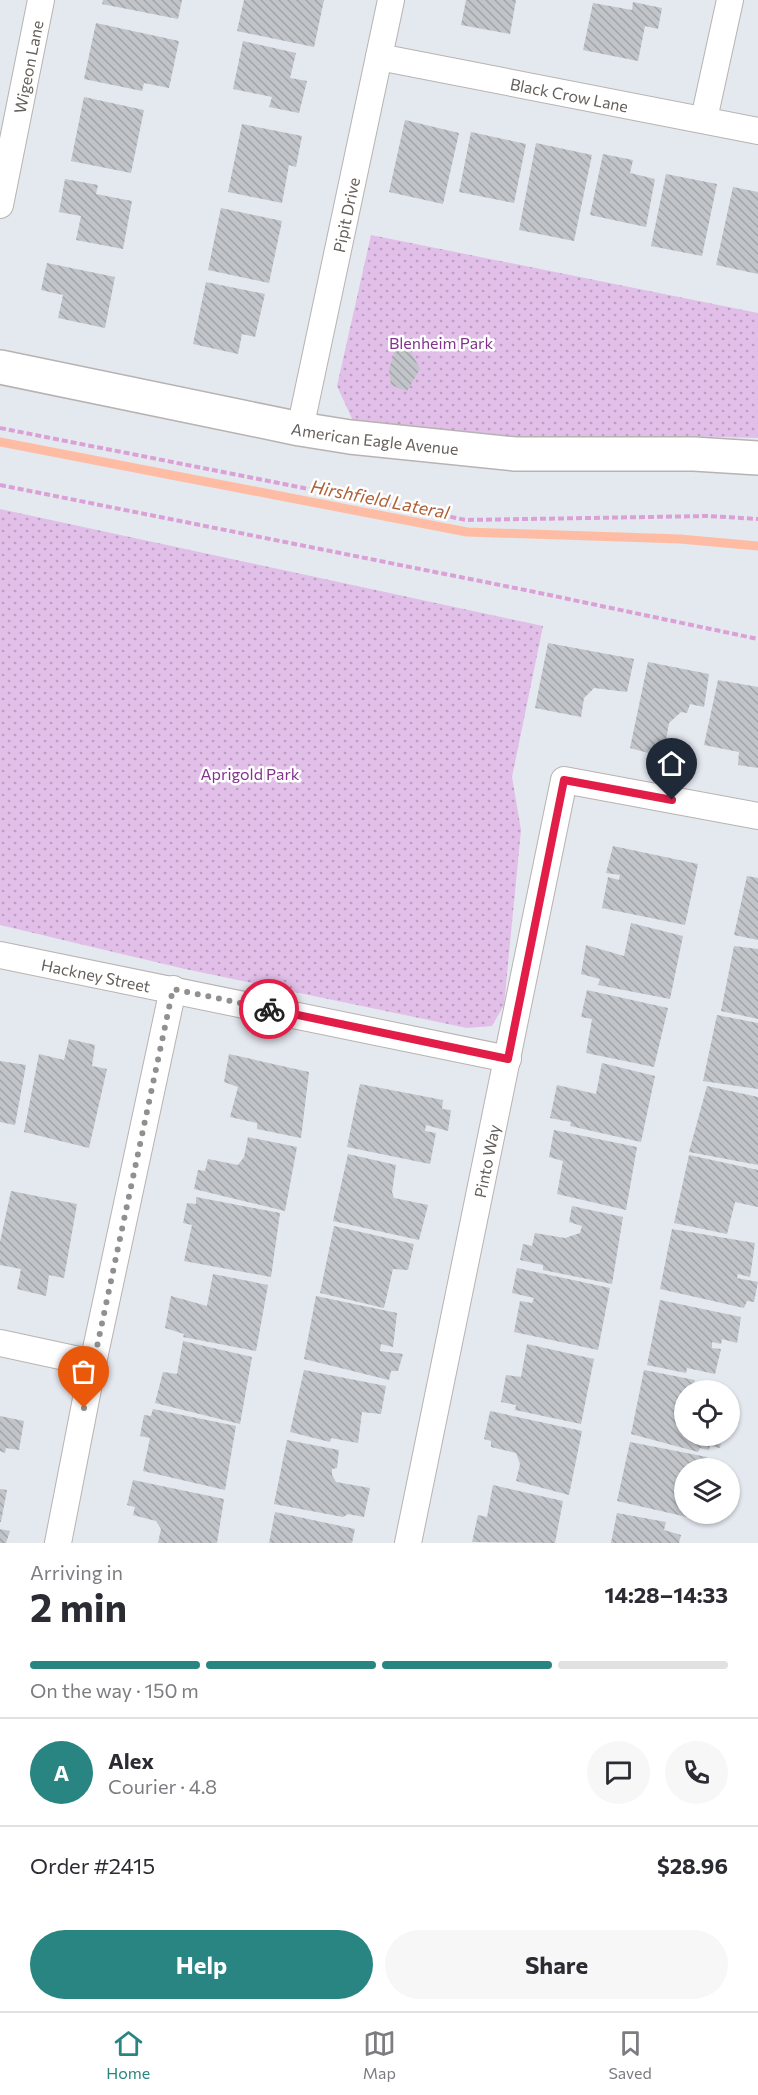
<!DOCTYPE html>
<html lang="en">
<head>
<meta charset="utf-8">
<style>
  body { margin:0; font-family:Commissioner,sans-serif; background:#f7f7f7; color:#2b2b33; height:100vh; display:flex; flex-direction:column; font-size:22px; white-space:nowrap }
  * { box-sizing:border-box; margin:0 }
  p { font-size:20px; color:#7c7c81 }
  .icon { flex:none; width:33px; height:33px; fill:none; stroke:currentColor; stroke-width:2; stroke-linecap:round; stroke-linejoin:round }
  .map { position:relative; height:1543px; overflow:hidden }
  .sheet { display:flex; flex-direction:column; background:#fff; flex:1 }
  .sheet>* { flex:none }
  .controls { position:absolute; left:674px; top:1380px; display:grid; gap:12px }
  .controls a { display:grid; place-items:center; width:66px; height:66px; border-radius:50%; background:#fff; box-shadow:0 2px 4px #0004; font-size:30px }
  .pin { position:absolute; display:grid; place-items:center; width:51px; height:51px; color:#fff; margin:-62px -26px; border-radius:50% 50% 50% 0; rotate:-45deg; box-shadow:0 0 6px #0007 }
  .pin .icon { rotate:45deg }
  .courier { position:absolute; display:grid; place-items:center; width:60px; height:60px; margin:-30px; border:4px solid #e11d48; border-radius:50%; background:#fff; color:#222; box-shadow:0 2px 8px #0007 }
  .overview em { font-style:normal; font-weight:700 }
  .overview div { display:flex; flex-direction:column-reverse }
  .overview { display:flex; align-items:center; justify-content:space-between; height:102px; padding:0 30px }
  h1 { font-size:39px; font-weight:700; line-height:45px }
  .bar { display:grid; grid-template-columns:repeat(4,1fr); gap:9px 6px; align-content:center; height:72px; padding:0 30px }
  .bar i { height:8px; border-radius:4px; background:#e1e1e2 }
  .bar .selected { background:#298581 }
  .bar p { grid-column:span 4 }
  .line { display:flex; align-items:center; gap:15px; padding:0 30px; border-top:2px solid #e1e1e2 }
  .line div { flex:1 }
  .round { display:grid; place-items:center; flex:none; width:63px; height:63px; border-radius:32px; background:#f7f7f7 }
  .action { display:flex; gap:12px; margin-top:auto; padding:12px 30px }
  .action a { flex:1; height:69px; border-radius:36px; background:#298581; color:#fff; font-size:24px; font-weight:700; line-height:69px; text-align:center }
  .action a+a { background:#f7f7f7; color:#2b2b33 }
  .tab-bar { display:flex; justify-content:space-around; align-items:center; height:84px; border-top:2px solid #e1e1e2; background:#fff; font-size:16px; color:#7c7c81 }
  .tab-bar a { display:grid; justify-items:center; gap:3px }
  .tab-bar .selected { color:#298581 }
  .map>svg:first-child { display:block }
  .park { fill:url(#park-dots) }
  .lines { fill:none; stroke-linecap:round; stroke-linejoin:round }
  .stream { stroke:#ffbca4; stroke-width:9 }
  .building { fill:url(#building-back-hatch) }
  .minor-casing { stroke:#b8b3b0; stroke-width:28 }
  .tertiary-casing { stroke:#b8b3b0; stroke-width:36 }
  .path { stroke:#dba1d6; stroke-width:4; stroke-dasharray:6 3; stroke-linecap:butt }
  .minor { stroke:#fff; stroke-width:26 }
  .tertiary { stroke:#fff; stroke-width:33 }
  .done { stroke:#92908f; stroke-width:6; stroke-dasharray:0 10.8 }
  .route { stroke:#e11d48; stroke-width:8 }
  .labels { text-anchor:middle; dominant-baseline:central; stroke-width:5; stroke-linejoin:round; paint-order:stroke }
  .street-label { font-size:16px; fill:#66605c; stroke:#fff }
  .park-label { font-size:16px; fill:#83328e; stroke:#fff }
  .water-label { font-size:18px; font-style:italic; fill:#ae6138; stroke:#fff }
</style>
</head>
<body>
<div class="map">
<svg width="758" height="1543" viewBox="0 0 758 1543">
  <defs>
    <pattern id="park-dots" width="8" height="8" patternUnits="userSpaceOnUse" patternTransform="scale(1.5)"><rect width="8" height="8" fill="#e1bfe8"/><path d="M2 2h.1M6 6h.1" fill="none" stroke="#ba9fbf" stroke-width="1.8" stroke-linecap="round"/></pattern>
    <pattern id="building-back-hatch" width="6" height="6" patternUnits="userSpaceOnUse" patternTransform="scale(1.5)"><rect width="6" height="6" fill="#c1c5ca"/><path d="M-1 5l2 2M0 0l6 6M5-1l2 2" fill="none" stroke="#a1a3a7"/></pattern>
  </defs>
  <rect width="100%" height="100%" fill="#e4e8ef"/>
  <path class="park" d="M371,235L758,313V438L680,436L555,440L428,433L354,423L337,386Z
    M0,509L543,626L512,777L521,830L504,1005L492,1026L467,1028L185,969L0,925Z"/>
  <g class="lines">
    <path class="stream" d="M0,442L467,532L680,539L758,546"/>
  </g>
  <path class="building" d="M103,0H182L178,19L102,4Z
    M244,0H324L314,47L237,31Z
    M466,0H516L510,34L461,25Z
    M633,2L662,8L658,29L645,26L638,61L583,50L593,3L632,10Z
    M96,23L179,41L169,88L144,83L142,91L84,79Z
    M243,41L296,53L290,78L307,81L299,113L269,107L272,97L233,89Z
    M84,97L144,110L131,173L71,161Z
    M405,120L459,133L443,204L389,192Z
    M242,124L302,136L296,167L289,165L282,203L228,192Z
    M471,132L526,144L514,203L459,192Z
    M536,143L592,155L574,241L519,230Z
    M603,154L633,160L630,173L655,179L646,227L590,215Z
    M666,174L717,184L702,256L651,246Z
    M65,179L98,185L96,194L132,201L123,249L76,240L81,216L59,212Z
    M733,187L758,192V274L716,265Z
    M221,208L282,221L269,283L208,270Z
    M47,263L115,277L105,328L58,318L63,295L41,290Z
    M206,282L265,294L255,337L242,334L238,354L193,344Z
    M410,350L420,369L407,391L391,385L389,369L395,351Z
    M548,643L634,659L627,692L594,688L584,698L581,717L535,708Z
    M648,662L709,674L704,707L690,704L687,713L681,712L669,723L663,757L630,748Z
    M718,680L758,687V768L738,765L739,752L704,745Z
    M613,846L698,864L685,925L602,908L608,877L619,880L620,875L606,873Z
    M747,876L758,878V940L734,935Z
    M631,923L683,936L670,999L598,985L600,979L581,974L586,945L624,956Z
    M734,946L758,949V1019L721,1011Z
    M587,990L668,1008L654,1067L586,1053L592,1019L581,1017Z
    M717,1015L758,1023V1089L703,1081Z
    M69,1039L95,1045L92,1066L107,1069L89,1148L24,1132L39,1054L64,1060Z
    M229,1054L309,1072L301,1138L257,1129V1123L230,1117L238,1087L224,1082Z
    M0,1061L26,1065L15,1125L0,1122Z
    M602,1063L655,1076L641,1142L570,1126L571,1122L550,1118L557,1085L596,1094Z
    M360,1084L443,1100L442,1109L451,1110L448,1131L426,1125L425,1131L436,1133L430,1164L347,1147Z
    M707,1086L758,1097V1165L689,1152Z
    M554,1130L637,1147L626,1210L557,1194L563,1161L549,1157Z
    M248,1137L297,1147L285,1211L194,1189L198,1170L205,1171L208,1159L238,1165L244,1157Z
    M348,1154L396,1165L392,1192L394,1198L428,1205L419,1240L333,1221Z
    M689,1155L758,1170V1207L735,1202L727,1234L674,1223Z
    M11,1191L77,1204L64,1278L49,1275L46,1296L17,1289L21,1269L0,1265V1242Z
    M196,1197L280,1213L271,1277L184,1261L192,1225L183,1223L187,1203L196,1204Z
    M572,1206L623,1217L612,1284L543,1270V1265L520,1260L523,1244L532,1246L535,1233L565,1238L580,1233L582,1226L569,1222Z
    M334,1226L414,1244L408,1270L393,1269L384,1308L320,1293Z
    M672,1229L755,1243L750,1277L738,1274L737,1278L758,1282L754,1302L747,1301L744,1308L660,1289Z
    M517,1268L610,1288L598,1350L514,1332L520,1301L532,1303L534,1298L512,1293Z
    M213,1274L268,1285L256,1351L183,1337L184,1334L165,1328L171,1296L207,1306Z
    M316,1296L397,1313L393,1347L381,1344L380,1351L403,1354L398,1371H391L389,1380L304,1359Z
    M660,1300L741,1317L737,1343L722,1339L721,1344L712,1342V1348L721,1349L715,1374L687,1368L686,1373L647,1365Z
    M183,1341L252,1357L240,1424L155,1403L163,1372L177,1374Z
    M527,1344L594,1359L581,1424L515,1410L516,1405L501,1402L506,1375L521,1377Z
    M304,1370L386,1386L381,1414L362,1412L358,1443L331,1438L330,1442L290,1432Z
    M644,1370L695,1380L693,1390H684V1436H722L720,1448L710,1446L709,1450L700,1448L698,1452L631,1434Z
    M153,1409L236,1426L225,1490L143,1471L150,1438L140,1436L144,1415L151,1416Z
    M490,1411L582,1431L569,1495L516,1481L520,1464L516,1453L491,1447V1441L484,1439Z
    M0,1416L24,1421L19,1450L6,1448L5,1453L0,1451Z
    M287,1440L339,1450L337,1468L332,1469V1475L336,1482L370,1488L364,1517L348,1514L343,1517L274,1504Z
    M630,1442L707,1457L710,1463L723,1465L722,1468H684V1514H702L700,1520L617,1501Z
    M133,1480L224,1499L217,1543H158L161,1529L156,1521L133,1515L135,1507L127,1505Z
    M493,1485L563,1501L555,1543L472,1542L478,1515L487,1517Z
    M0,1489L7,1490L1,1522H0Z
    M275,1512L355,1529L352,1543H269Z
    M617,1513L666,1522L664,1530L681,1535L679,1543H611Z
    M0,1529L10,1531L6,1543H0Z"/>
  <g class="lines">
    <g class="minor-casing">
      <g id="minor">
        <path id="s1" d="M379,57L758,131"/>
        <path d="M704,119L730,0"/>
        <path id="s2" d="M0,205L41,0"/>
        <path id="s3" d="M300,429L391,0"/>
        <path id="s4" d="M0,955L508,1059"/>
        <path d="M0,1343L93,1363"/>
        <path d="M58,1543L93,1363L173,989"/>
        <path id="s5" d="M408,1543L564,780L758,816"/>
      </g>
    </g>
    <g class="tertiary-casing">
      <g id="tertiary">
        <path id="s6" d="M0,367L300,429L350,437L515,454H694L758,458"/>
      </g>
    </g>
    <path class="path" d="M0,428L466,520L708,516L758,519
      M0,485L535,592L758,639"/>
    <use href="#minor" class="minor"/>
    <use href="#tertiary" class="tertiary"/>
  </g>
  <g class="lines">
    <path class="done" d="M84,1408L173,989L269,1009"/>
    <path class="route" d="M269,1009L508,1059L564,780L672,800"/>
  </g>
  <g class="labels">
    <g class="street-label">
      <text stroke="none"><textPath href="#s2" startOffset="141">Wigeon Lane</textPath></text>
      <text stroke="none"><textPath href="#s1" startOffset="194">Black Crow Lane</textPath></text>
      <text stroke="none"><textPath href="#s3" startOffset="219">Pipit Drive</textPath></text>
      <text stroke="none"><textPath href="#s6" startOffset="382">American Eagle Avenue</textPath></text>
      <text stroke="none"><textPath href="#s4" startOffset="98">Hackney Street</textPath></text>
      <text stroke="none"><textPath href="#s5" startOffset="390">Pinto Way</textPath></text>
    </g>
    <g class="park-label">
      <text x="441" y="342">Blenheim Park</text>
      <text x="250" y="773">Aprigold Park</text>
    </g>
    <g class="water-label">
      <text transform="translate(380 499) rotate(11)">Hirshfield Lateral</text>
    </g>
  </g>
</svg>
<div class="controls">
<a><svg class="icon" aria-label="locate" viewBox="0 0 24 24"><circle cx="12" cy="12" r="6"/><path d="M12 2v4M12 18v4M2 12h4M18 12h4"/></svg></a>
<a><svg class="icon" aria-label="layers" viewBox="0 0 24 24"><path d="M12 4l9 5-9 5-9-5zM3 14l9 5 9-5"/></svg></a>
</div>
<div class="pin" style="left:84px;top:1408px;background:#ea580c"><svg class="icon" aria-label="bag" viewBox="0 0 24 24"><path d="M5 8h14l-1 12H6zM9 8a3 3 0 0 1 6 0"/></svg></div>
<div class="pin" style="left:672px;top:800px;background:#1f2937"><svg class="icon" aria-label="home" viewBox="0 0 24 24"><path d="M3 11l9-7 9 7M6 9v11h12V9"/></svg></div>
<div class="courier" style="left:269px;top:1009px"><svg class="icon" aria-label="bike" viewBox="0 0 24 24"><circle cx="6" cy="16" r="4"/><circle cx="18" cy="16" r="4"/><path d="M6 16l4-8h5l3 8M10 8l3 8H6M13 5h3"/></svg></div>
</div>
<section class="sheet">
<div class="overview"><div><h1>2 min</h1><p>Arriving in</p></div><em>14:28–14:33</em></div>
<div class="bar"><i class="selected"></i><i class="selected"></i><i class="selected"></i><i></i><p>On the way · 150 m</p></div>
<div class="line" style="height:108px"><b class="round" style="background:#298581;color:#fff">A</b><div><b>Alex</b><p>Courier · 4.8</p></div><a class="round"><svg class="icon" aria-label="chat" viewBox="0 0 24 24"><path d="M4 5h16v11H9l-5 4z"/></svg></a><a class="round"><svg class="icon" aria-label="phone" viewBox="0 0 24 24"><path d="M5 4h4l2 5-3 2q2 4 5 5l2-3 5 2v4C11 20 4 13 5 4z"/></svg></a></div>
<div class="line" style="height:78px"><div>Order #2415</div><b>$28.96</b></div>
<div class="action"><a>Help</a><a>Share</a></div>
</section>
<nav class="tab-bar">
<a class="selected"><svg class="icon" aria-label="home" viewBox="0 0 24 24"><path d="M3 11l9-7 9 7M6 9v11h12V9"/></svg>Home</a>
<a><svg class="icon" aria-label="map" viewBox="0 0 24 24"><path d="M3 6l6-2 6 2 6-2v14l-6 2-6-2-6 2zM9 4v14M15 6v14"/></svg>Map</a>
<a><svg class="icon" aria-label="saved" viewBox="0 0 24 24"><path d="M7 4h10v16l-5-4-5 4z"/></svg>Saved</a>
</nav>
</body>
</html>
